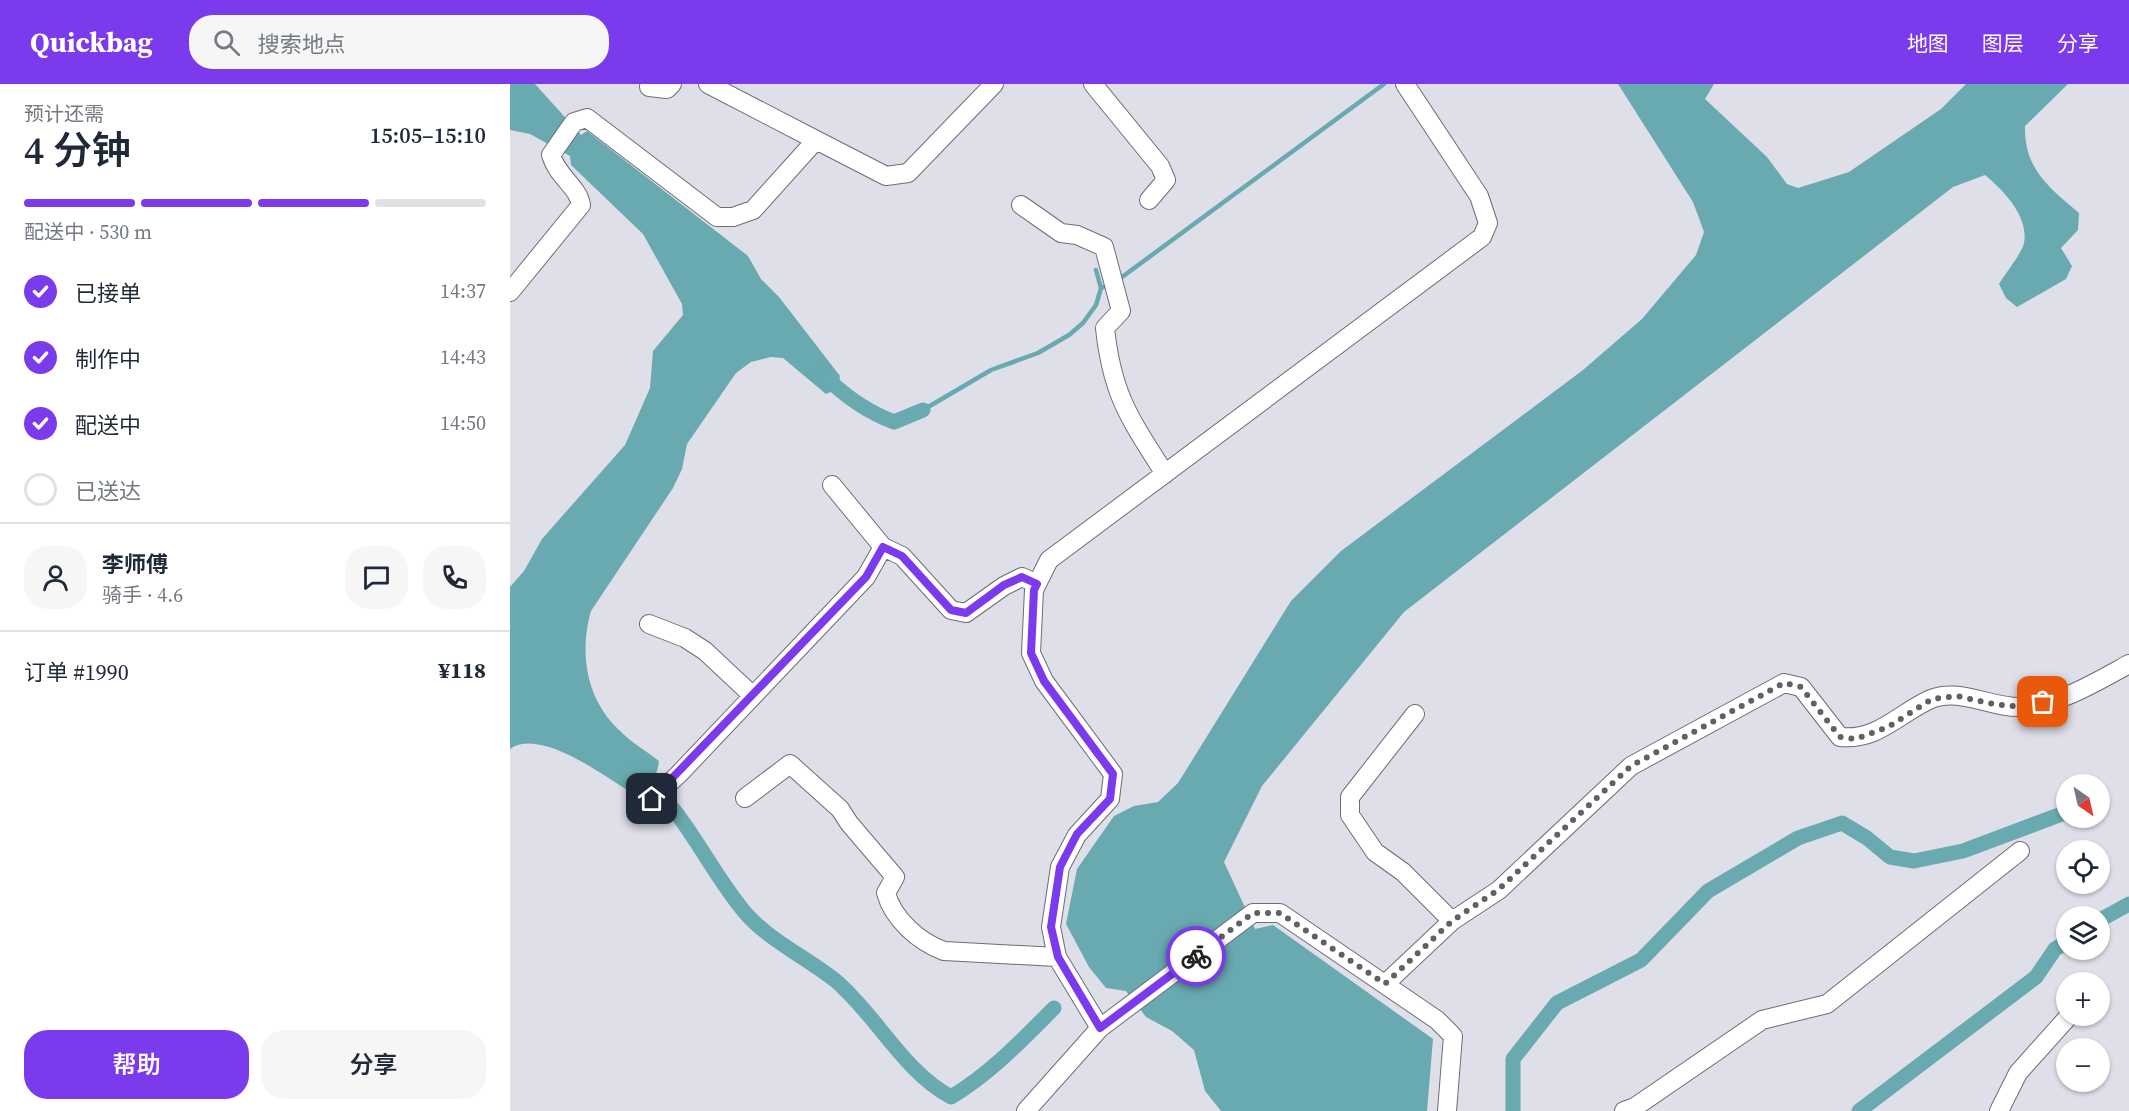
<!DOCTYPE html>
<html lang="zh">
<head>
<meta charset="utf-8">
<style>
  body { margin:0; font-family:"Source Serif 4","Noto Sans SC",serif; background:#f6f6f7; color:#1f2937; height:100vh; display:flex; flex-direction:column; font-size:22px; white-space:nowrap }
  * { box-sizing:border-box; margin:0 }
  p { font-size:20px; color:#747a83 }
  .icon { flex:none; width:33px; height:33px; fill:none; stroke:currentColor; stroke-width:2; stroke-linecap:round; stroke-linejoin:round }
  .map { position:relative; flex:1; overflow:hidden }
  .details { display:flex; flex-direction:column; background:#fff; width:510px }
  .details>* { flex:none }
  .needle { width:39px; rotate:146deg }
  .controls { position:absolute; left:1546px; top:690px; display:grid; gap:12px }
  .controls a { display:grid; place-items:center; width:54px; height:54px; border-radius:50%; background:#fff; box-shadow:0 2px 4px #0004; font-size:30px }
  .pin { position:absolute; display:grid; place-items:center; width:51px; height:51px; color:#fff; margin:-26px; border-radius:12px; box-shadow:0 3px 9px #0006 }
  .courier { position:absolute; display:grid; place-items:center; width:60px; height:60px; margin:-30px; border:4px solid #7c3aed; border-radius:50%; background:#fff; color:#222; box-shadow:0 2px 8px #0007 }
  .headline em { font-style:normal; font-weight:600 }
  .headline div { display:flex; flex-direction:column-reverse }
  .headline { display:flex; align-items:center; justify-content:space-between; height:102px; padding:0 24px }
  h1 { font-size:39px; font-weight:600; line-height:45px }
  .bar { display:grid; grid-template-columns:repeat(4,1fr); gap:9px 6px; align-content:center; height:72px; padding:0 24px }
  .bar i { height:8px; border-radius:4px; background:#e0e1e3 }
  .bar .selected { background:#7c3aed }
  .bar p { grid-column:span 4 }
  .line { display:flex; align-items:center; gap:15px; padding:0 24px; border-top:2px solid #e0e1e3 }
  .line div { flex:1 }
  .round { display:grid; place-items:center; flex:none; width:63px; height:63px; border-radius:24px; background:#f6f6f7 }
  ol { padding:0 24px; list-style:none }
  li { display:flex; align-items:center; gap:18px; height:66px }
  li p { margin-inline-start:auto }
  li .icon { padding:6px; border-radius:50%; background:#7c3aed; color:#fff; stroke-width:4 }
  li:last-child { color:#747a83 }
  li i { width:33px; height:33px; border:3px solid #e0e1e3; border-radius:50% }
  .cta { display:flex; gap:12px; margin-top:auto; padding:12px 24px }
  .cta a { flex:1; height:69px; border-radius:24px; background:#7c3aed; color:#fff; font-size:24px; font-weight:600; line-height:69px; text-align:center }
  .cta a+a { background:#f6f6f7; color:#1f2937 }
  header { display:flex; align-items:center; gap:36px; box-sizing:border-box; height:84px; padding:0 30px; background:#7c3aed; color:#fff }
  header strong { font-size:28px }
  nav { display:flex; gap:33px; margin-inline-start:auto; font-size:21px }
  .search { width:420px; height:54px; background:#f6f6f7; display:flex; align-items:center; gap:15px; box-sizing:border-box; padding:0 21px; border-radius:24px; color:#747a83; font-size:22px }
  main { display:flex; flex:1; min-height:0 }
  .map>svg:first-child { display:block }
  .water { fill:#69a9b0 }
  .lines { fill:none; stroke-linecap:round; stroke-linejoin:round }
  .stream { stroke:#69a9b0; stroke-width:4.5 }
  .canal { stroke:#69a9b0; stroke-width:15 }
  .minor-casing { stroke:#6d6d76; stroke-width:20 }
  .minor { stroke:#fff; stroke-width:18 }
  .done { stroke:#606066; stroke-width:6; stroke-dasharray:0 10.8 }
  .route { stroke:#7c3aed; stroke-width:8 }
</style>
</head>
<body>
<header>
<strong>Quickbag</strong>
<div class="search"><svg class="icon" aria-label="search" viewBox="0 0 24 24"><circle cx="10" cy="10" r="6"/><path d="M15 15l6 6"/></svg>搜索地点</div>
<nav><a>地图</a><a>图层</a><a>分享</a></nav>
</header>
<main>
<section class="details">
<div class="headline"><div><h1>4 分钟</h1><p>预计还需</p></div><em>15:05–15:10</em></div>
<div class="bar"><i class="selected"></i><i class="selected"></i><i class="selected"></i><i></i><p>配送中 · 530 m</p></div>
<ol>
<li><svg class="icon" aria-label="check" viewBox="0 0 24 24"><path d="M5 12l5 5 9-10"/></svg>已接单<p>14:37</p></li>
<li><svg class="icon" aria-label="check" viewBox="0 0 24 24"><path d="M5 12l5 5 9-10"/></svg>制作中<p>14:43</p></li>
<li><svg class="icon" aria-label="check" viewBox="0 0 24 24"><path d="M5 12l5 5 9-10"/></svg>配送中<p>14:50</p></li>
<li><i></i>已送达</li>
</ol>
<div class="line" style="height:108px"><a class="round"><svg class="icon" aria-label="person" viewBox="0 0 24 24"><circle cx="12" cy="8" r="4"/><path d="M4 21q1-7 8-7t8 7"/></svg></a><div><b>李师傅</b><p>骑手 · 4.6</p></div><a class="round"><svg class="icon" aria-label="chat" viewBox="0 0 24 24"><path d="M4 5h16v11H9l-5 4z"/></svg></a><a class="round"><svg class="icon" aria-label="phone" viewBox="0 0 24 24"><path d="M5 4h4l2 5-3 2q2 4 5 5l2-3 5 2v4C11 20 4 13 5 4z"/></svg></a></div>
<div class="line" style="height:78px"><div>订单 #1990</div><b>¥118</b></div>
<div class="cta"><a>帮助</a><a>分享</a></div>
</section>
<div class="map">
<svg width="1619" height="1027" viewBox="0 0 1619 1027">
  <rect width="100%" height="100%" fill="#dfdfe9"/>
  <path class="water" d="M0,0H25L71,51L77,47L238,172L251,195L269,213L330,292L328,305L316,310L273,274L261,273L241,278L226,289L177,360L172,385L163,404L81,527C69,568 76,614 108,645C119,657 135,666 149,677C146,698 139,705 117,706C92,690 29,644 0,665V503L14,487L32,455L115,361L140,304L143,267L173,231L172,220L133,150L61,81L60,72L20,50L0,46Z
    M1108,0H1204L1195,15L1257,73L1277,100L1288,104L1339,88L1431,25L1456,0H1558L1515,42C1514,85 1539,103 1569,129L1568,146L1551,164L1562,182L1556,195L1507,223L1496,214L1489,200C1495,190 1512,169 1514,159C1519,132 1493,106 1475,91L1443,103L894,528L752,702L714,778L745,845L763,841L923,955L917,1027H711L695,1007L684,966L662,947L636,933L616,907L596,904L579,883L556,840L567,785L604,732L624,722L648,718L668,699L781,517L831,467L1073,286L1132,235L1186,171L1194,148L1183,118Z"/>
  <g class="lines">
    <path class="stream" d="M608,196L874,0
      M591,204L601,200
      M413,326L481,286L528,269L559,251L573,239L586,221L591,204L586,186"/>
    <path class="canal" d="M313,290C333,311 358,328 384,338L413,326
      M126,688C171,721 195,778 229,821C253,854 295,872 326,897C367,932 393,987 441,1013C481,989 511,957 544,924
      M1590,715L1592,714
      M1590,836L1619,820
      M1003,1027V975L1047,919L1131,876L1198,807L1288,754L1332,739L1357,754L1380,773L1404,777L1453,767L1557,728
      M1349,1027L1526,893L1545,865L1557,858"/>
    <g class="minor-casing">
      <path id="minor" d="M198,0L306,56
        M583,0L650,82L656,96L639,116
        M139,3L157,5L162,0
        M511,121L551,149L567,151L594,163L611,227L595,244C602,311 620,335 655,390
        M0,208L71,121C68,102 48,94 41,71L64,38L77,34L207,133H223L243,126L306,56L376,92L398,89L484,0
        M322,401L373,463L392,472L441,526L456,529L494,502L512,493L527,500
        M139,540L175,554L195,567L243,612
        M905,630L840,713V731L865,768L893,788L942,837
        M235,714L280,680L330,725L339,739L385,793L376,809C383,835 409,858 434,867L547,873
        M128,728L168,691L356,493L373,463
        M875,900L942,837L989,806L1121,682L1274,599L1291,603L1330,653C1368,657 1389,629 1421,615C1450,603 1483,625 1512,623C1549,621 1588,597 1619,580
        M590,944L547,873L541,843L550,783L567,751L600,715L603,690L534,597L521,569L524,506L539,476L972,153L978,139L969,112L895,0
        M516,1027L590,944L743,829H770L927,936L943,952L937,1027
        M1114,1027L1125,1023L1252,936L1317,920L1510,767
        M1489,1027L1508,989L1559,932"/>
    </g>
    <use href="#minor" class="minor"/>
  </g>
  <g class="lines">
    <path class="done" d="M686,872L743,829H770L875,900L942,837L988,806L1121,682L1274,599L1291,603L1330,653L1346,655L1378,643L1422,615L1447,612L1483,620L1513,623L1533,618"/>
    <path class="route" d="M142,715L356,493L373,463L392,472L441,526L456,529L494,501L512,493L527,500L524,506L521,569L534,597L603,690L600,715L567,750L550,783L541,843L548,873L590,944L686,872"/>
  </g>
</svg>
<div class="controls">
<a><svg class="needle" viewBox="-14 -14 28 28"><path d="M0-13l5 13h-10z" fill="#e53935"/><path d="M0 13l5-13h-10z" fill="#747a83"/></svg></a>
<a><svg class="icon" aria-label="locate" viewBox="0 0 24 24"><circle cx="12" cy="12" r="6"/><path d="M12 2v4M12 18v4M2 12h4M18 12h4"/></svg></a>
<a><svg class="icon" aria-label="layers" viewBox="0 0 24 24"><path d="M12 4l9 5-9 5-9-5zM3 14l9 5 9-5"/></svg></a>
<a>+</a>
<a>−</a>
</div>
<div class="pin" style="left:1533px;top:618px;background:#ea580c"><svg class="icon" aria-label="bag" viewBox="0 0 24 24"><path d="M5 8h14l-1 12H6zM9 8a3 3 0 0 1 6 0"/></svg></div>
<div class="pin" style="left:142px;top:715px;background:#1f2937"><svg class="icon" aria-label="home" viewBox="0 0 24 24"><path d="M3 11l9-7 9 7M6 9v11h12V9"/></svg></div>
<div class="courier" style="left:686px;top:872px"><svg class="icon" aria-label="bike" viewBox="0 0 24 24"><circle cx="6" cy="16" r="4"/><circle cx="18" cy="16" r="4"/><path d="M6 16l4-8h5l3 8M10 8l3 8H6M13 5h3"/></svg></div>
</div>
</main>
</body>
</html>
